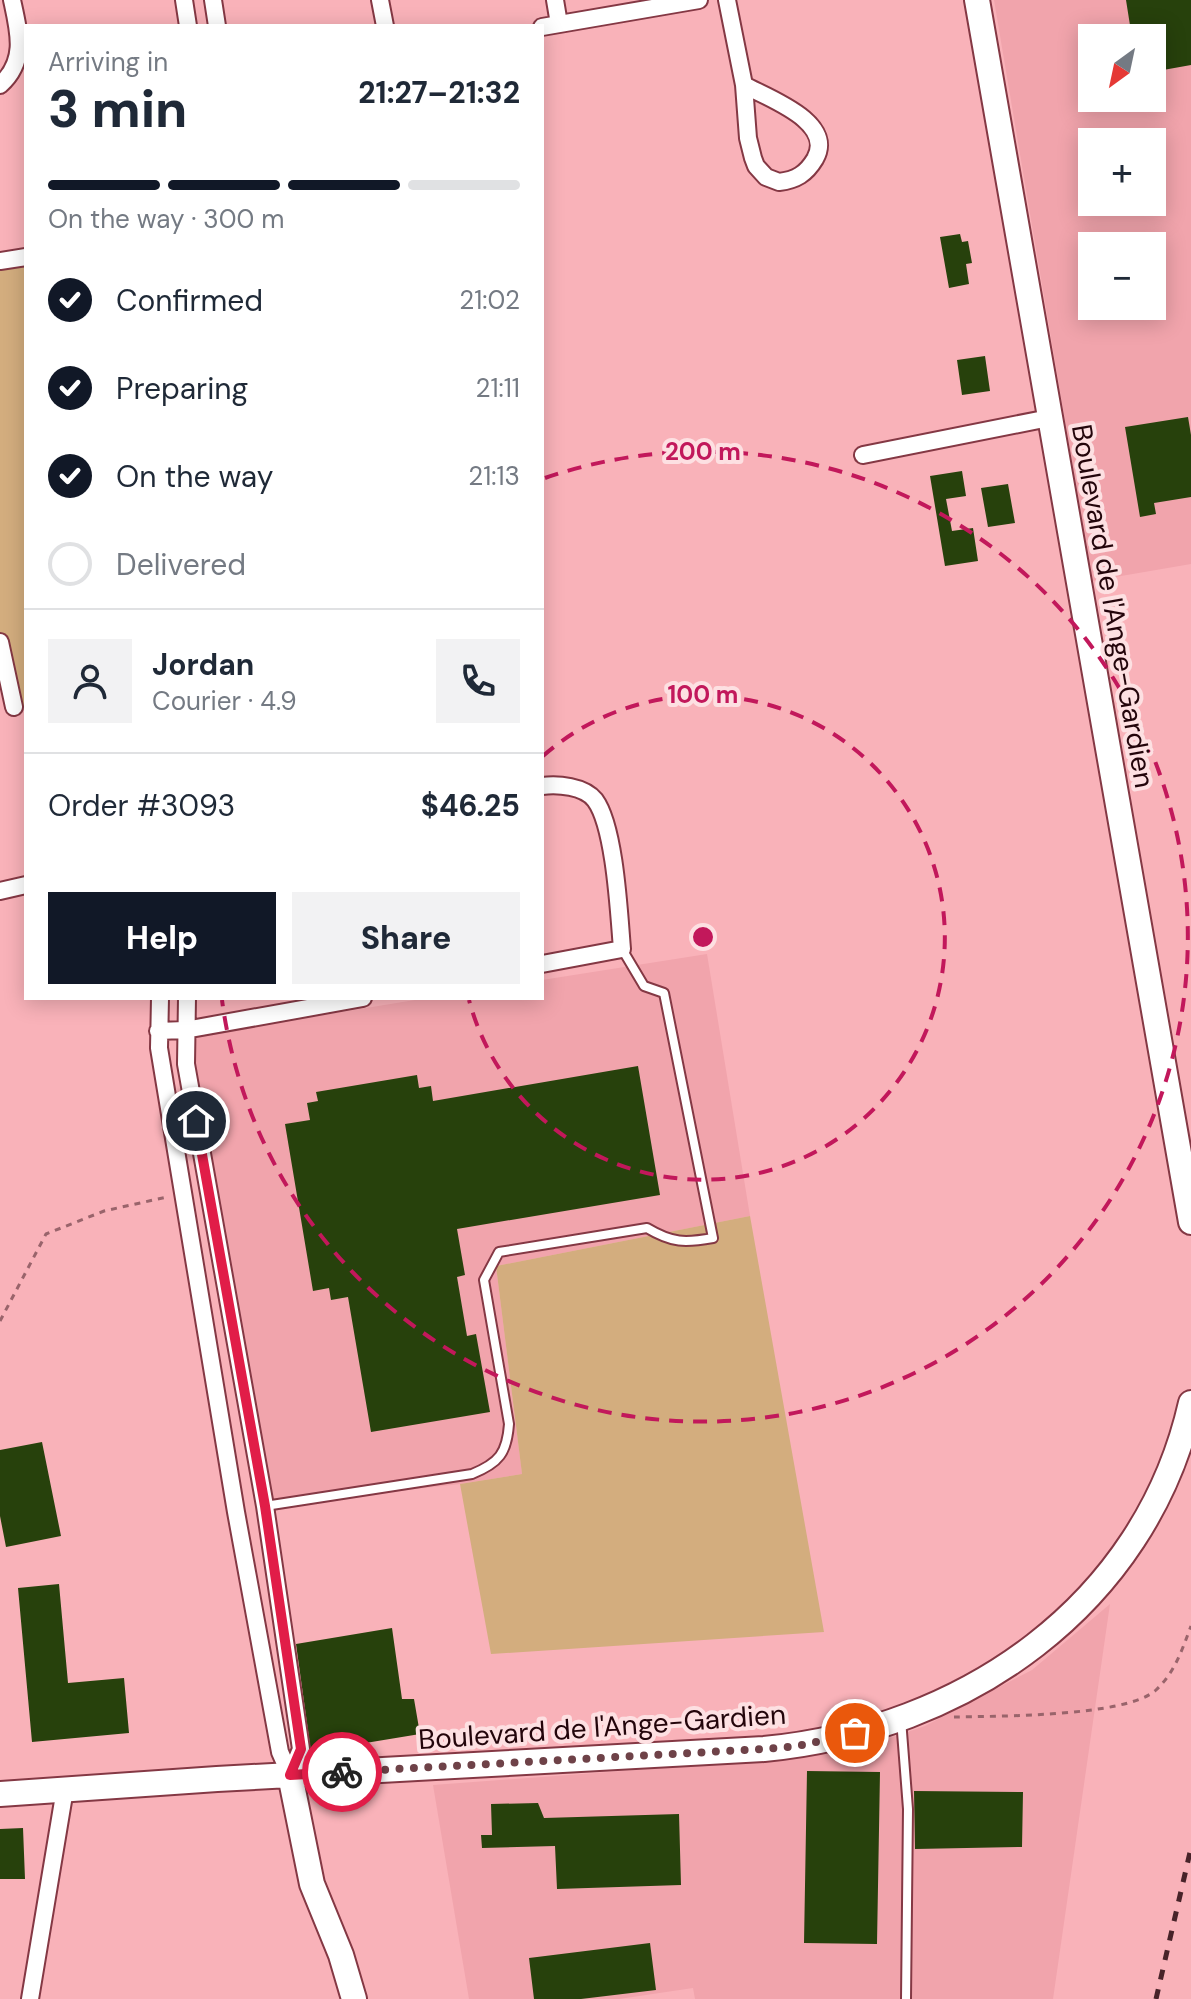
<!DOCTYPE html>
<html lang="en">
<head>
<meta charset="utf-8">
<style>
  body { margin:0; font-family:"DM Sans",sans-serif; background:#f2f2f3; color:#1f2937; height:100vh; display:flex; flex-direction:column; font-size:30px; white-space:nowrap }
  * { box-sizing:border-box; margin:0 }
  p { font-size:26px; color:#747a83 }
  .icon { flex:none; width:44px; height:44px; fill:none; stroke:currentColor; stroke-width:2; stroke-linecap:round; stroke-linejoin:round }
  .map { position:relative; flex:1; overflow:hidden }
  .side { position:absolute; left:24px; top:24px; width:520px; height:976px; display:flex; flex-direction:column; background:#fff; border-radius:0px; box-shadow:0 4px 20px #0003 }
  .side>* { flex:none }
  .needle { width:52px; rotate:213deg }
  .fabs { position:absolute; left:1078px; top:24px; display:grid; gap:16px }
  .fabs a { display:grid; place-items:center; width:88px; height:88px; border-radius:0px; background:#fff; box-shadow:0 4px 20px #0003; font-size:40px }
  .pin { position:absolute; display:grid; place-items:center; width:68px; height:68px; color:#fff; margin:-34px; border:4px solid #fff; border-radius:50%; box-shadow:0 2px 8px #0007 }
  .courier { position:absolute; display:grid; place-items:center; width:80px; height:80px; margin:-40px; border:6px solid #e11d48; border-radius:50%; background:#fff; color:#222; box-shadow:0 2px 10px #0007 }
  .head em { font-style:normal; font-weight:800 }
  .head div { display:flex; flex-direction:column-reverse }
  .head { display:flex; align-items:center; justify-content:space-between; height:136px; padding:0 24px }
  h1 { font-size:52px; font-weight:800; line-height:60px }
  .bar { display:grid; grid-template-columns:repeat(4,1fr); gap:12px 8px; align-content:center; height:96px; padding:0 24px }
  .bar i { height:10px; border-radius:6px; background:#e0e1e3 }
  .bar .active { background:#111827 }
  .bar p { grid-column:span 4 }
  .line { display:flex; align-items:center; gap:20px; padding:0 24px; border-top:2px solid #e0e1e3 }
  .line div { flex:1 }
  .round { display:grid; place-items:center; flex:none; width:84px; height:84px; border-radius:0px; background:#f2f2f3 }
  ol { padding:0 24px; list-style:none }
  li { display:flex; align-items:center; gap:24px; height:88px }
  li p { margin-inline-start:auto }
  li .icon { padding:8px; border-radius:50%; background:#111827; color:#fff; stroke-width:4 }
  li:last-child { color:#747a83 }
  li i { width:44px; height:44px; border:4px solid #e0e1e3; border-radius:50% }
  .button { display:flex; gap:16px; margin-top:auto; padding:16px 24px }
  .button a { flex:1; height:92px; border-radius:0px; background:#111827; color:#fff; font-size:32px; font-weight:800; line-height:92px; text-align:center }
  .button a+a { background:#f2f2f3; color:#1f2937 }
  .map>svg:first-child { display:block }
  .built { fill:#f1a4ac; fill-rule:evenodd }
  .green { fill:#d3ad7e }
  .building { fill:#27410c }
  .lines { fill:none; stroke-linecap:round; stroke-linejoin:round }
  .lane-casing { stroke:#843844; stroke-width:12 }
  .street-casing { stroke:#843844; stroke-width:20 }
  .secondary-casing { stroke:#843844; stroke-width:28 }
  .path { stroke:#99646b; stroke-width:3; stroke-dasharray:6 6; stroke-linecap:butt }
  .lane { stroke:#fff; stroke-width:8 }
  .street { stroke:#fff; stroke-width:16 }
  .secondary { stroke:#fff; stroke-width:24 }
  .rail { stroke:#482329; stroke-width:5; stroke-dasharray:10 10; stroke-linecap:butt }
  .done { stroke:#6e4248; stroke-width:8; stroke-dasharray:0 14.4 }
  .route { stroke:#e11d48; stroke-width:10 }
  .ring { fill:none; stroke:#c2185b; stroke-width:4; stroke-dasharray:14 10 }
  .labels { text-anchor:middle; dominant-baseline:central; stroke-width:8; stroke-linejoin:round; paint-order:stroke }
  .street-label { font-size:28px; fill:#23050b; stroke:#fde0e2 }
  .centre { fill:#c2185b; stroke:#fde0e2; stroke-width:4 }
  .ring-label { font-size:24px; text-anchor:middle; font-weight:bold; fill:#c2185b; stroke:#fde0e2; stroke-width:8; stroke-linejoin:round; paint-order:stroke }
</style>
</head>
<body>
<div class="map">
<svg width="1191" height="1999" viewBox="0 0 1191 1999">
  <rect width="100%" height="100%" fill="#f9b2b9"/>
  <path class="built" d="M994,0H1191V564L1092,581ZM1092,38H1152V98H1092ZM1092,142H1152V202H1092ZM1092,246H1152V306H1092Z
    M707,954L750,1216L496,1266L522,1474L460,1484L265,1506L183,1038L427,998H542V980Z
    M1110,1604L1053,1999H695L693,1988L619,1999H469L433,1785L799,1758L863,1747L925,1726L1032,1670Z"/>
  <path class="green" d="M26,257V706L14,707L0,642V261Z
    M750,1216L824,1632L491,1654L460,1484L522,1474L496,1266Z"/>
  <path class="building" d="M1126,0H1191V65L1152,72V38H1132Z
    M960,234L962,242L968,241L972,263L966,264L969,284L949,288L940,237Z
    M985,356L990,391L962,395L957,360Z
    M1188,417L1191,435V497L1154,503L1156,514L1140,517L1125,427Z
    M962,471L966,496L946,499L952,531L973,528L978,561L945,566L930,476Z
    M1008,484L1015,523L988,527L981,488Z
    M638,1066L660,1195L457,1229L465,1275L457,1277L467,1336L476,1334L490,1412L371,1432L348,1297L331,1300L329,1288L313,1291L285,1124L310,1120L307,1103L318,1101L316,1092L417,1075L419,1088L431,1086L433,1101Z
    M42,1442L61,1536L6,1547L0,1516V1450Z
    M59,1584L68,1683L124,1678L129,1733L32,1742L18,1588Z
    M392,1628L402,1699H414L420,1734L311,1752L296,1644Z
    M807,1771L880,1772L877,1944L804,1943Z
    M914,1791L1023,1792L1022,1847L915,1849Z
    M538,1803L544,1818L679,1814L681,1885L557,1889L555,1846L482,1848L481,1835H492L491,1804Z
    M23,1828L25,1879H0V1829Z
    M650,1943L656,1990L581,1999H534L529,1958Z"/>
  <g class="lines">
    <g class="lane-casing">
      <path id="lane" d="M265,1506L472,1474C499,1463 507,1453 509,1424L484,1280L499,1252L647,1228C672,1243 685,1243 713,1238L664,993L644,986L622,949
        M901,1719L908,1809L906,1999"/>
    </g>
    <g class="street-casing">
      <path id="street" d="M184,0L188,26
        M213,0L217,26
        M380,0L385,26
        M555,0L559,24
        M727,0L744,85L748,138L753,158L756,166L766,177L779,182C796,180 806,174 815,159C836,122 768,98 744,85
        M542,27L699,0
        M0,85C27,61 19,32 12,0
        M0,261L26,257
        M863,455L1049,418
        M0,642L14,707
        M542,786C558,784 584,786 595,800C615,827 619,914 622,949L542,964
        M0,891L26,885
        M160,998L159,1048L236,1512L280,1752L290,1775
        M187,998L186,1064L265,1506L301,1749L290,1775
        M158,1031L185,1030L363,998
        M30,1999L65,1789"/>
    </g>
    <g class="secondary-casing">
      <path id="secondary" d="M977,0L1191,1222
        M290,1775L312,1884L341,1955L354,1999
        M0,1794L217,1779L764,1749C964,1730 1145,1606 1191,1403"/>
    </g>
    <path class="path" d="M0,1321L46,1234L104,1211L167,1197
      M954,1717C997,1716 1126,1717 1156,1690C1175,1672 1182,1650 1191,1626"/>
    <use href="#lane" class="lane"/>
    <use href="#street" class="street"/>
    <use href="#secondary" class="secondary"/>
    <path class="rail" d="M1156,1999L1191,1848"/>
  </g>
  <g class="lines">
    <path class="done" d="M342,1772L764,1749L798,1746L855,1733"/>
    <path class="route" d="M196,1121L265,1506L301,1749L290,1775L342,1772"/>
  </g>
  <g class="ring">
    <path d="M543 756A242 242 0 1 1 469 1000"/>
    <path d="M545 478A485 485 0 1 1 222 1000"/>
  </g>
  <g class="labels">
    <g class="street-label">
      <text transform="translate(1113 606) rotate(80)">Boulevard de l'Ange-Gardien</text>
      <text transform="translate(602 1727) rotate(-4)">Boulevard de l'Ange-Gardien</text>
    </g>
  </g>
  <circle cx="703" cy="937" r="12" class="centre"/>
  <g class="ring-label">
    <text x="703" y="460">200 m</text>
    <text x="703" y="703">100 m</text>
  </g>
</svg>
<div class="fabs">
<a><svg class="needle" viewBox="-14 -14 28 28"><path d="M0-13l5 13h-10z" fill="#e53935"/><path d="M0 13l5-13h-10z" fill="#747a83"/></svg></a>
<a>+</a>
<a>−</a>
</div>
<div class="pin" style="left:855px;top:1733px;background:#ea580c"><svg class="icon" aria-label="bag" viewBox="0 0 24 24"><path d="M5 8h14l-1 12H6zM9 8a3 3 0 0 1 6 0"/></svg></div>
<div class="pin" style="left:196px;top:1121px;background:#1f2937"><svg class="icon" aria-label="home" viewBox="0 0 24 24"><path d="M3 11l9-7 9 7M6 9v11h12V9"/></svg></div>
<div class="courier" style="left:342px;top:1772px"><svg class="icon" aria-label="bike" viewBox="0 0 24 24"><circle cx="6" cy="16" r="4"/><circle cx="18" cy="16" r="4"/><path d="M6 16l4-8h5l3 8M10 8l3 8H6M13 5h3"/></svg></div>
<section class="side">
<div class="head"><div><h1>3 min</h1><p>Arriving in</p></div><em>21:27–21:32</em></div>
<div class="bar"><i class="active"></i><i class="active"></i><i class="active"></i><i></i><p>On the way · 300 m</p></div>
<ol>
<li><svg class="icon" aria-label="check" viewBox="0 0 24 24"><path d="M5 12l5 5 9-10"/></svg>Confirmed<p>21:02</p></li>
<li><svg class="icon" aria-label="check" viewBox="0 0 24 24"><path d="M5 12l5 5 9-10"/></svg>Preparing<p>21:11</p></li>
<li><svg class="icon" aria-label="check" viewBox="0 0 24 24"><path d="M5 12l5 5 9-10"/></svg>On the way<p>21:13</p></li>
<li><i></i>Delivered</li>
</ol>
<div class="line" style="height:144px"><a class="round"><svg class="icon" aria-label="person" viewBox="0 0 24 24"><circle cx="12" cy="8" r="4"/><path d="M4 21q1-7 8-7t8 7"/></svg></a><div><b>Jordan</b><p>Courier · 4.9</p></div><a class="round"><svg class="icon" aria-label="phone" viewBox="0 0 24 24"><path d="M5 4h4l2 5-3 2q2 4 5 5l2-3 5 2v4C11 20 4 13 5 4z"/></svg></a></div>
<div class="line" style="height:104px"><div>Order #3093</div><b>$46.25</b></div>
<div class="button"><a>Help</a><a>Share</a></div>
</section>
</div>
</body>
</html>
